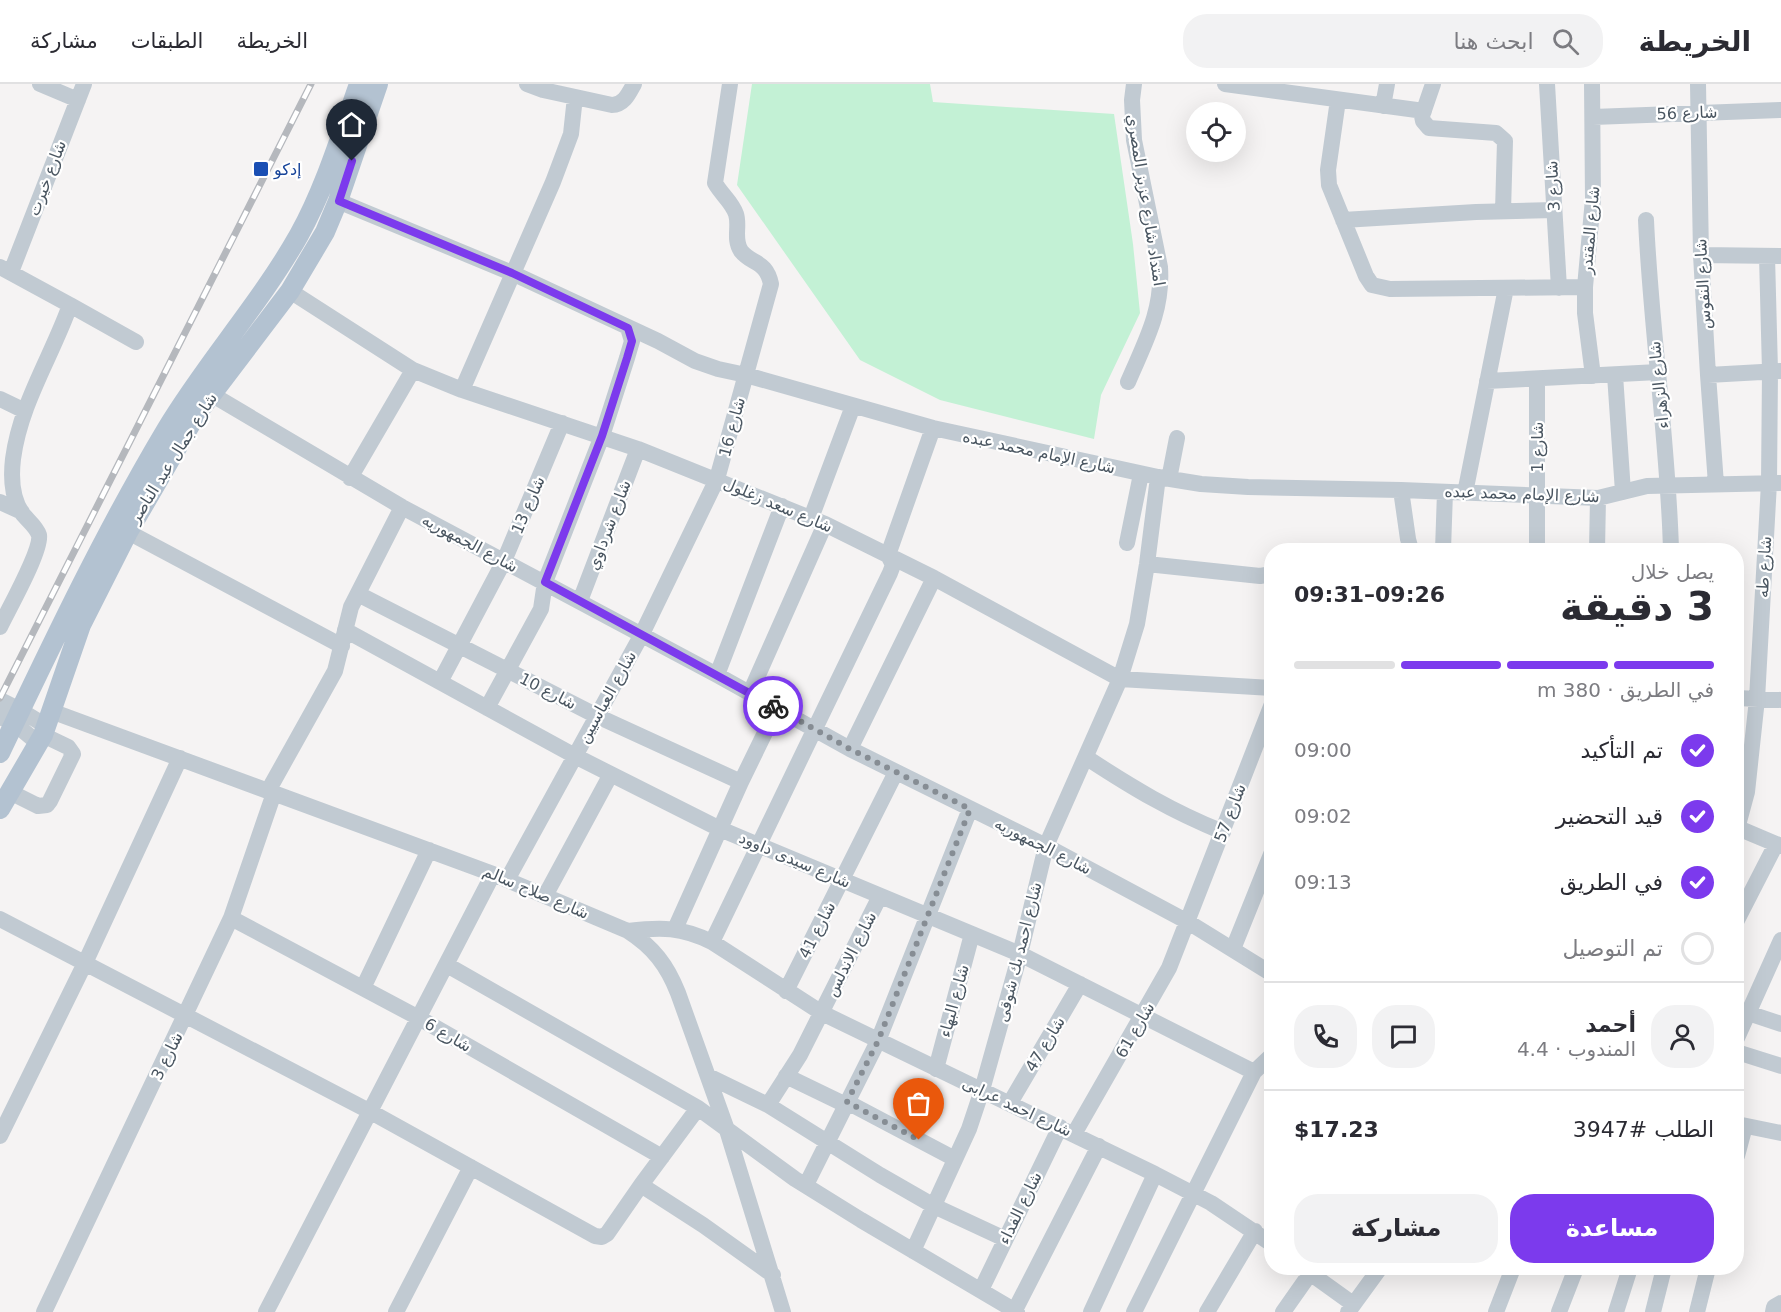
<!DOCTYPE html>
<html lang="ar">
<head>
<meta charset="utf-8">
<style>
  body { margin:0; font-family:"DejaVu Sans","Noto Naskh Arabic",sans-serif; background:#f2f2f3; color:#2b2b33; direction:rtl; height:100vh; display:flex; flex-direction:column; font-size:22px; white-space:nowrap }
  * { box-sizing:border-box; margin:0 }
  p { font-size:20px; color:#7c7c81 }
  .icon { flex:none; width:33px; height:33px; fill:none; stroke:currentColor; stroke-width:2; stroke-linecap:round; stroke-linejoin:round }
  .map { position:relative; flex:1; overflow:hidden; direction:ltr }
  .side { position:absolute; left:1264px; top:459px; width:480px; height:732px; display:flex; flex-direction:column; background:#fff; border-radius:24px; box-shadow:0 6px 24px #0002; direction:rtl }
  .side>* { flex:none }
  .tools { position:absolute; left:1186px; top:18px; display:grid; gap:12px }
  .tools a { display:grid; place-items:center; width:60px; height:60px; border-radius:50%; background:#fff; box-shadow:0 6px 24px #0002; font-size:30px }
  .pin { position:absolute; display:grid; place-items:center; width:51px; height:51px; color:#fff; margin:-62px -26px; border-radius:50% 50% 50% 0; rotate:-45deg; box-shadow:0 0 6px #0007 }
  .pin .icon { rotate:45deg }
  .courier { position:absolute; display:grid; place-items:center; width:60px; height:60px; margin:-30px; border:4px solid #7c3aed; border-radius:50%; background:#fff; color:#222; box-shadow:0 2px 8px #0007 }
  .head em { font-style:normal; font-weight:600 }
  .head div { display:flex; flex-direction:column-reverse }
  .head { display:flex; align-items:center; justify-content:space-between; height:102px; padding:0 30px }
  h1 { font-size:39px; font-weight:600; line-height:45px }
  .bar { display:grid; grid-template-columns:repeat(4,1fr); gap:9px 6px; align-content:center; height:72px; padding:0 30px }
  .bar i { height:8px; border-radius:4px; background:#e1e1e2 }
  .bar .current { background:#7c3aed }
  .bar p { grid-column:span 4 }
  .line { display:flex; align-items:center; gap:15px; padding:0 30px; border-top:2px solid #e1e1e2 }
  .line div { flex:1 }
  .round { display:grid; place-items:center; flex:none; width:63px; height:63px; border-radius:24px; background:#f2f2f3 }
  ol { padding:0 30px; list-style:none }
  li { display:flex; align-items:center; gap:18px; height:66px }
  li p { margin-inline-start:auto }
  li .icon { padding:6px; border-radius:50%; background:#7c3aed; color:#fff; stroke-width:4 }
  li:last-child { color:#7c7c81 }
  li i { width:33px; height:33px; border:3px solid #e1e1e2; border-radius:50% }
  .cta { display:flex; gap:12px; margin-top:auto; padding:12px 30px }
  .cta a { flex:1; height:69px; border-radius:24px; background:#7c3aed; color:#fff; font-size:24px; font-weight:600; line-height:69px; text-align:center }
  .cta a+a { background:#f2f2f3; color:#2b2b33 }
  header { display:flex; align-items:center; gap:36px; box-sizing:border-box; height:84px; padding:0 30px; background:#fff; border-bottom:2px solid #e1e1e2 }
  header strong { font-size:28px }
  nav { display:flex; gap:33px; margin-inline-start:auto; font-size:21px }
  .search { width:420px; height:54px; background:#f2f2f3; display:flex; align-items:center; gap:15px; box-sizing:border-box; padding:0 21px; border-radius:24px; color:#7c7c81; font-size:22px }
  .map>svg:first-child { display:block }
  .green { fill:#c3f1d5 }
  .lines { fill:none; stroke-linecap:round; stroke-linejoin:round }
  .minor { stroke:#c1cad2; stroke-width:16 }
  .major { stroke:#b3c2d1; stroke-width:20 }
  .rail-casing { stroke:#b5b8bd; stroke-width:7 }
  .rail { stroke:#fff; stroke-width:4.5; stroke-dasharray:14; stroke-linecap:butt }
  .done { stroke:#868d94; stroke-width:6; stroke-dasharray:0 10.8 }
  .route { stroke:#7c3aed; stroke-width:8 }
  .transit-dot { fill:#1a4fb4; stroke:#fff; stroke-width:2 }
  .labels { text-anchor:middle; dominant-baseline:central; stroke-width:4.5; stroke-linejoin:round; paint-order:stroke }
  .street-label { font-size:16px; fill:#4a5661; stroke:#fff }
  .transit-label { font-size:16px; fill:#164399; stroke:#fff; text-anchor:start }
</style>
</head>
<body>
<header>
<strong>الخريطة</strong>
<div class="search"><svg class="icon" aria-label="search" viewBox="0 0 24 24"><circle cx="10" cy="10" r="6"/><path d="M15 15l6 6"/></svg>ابحث هنا</div>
<nav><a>الخريطة</a><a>الطبقات</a><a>مشاركة</a></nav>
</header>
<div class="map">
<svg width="1781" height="1228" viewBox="0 0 1781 1228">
  <rect width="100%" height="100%" fill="#f5f3f3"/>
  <path class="green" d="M752,0H930L933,18L1114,30L1133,160L1140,229L1101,311L1094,355L940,316L860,276L737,101Z"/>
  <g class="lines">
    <path class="minor" d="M40,0L78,16
      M527,0L543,6L612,21C624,21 629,9 634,0
      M1225,0L1424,27
      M1433,0L1422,32L1423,37L1429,44L1496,49L1505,57L1503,127
      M1547,0L1559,204
      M1592,0L1593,115L1585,203V229L1593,292
      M1698,0L1701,171L1708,291L1716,400
      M1338,16L1328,86L1329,101L1366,192L1372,201L1390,205L1585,203
      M1383,22L1387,0
      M1593,33L1781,26
      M338,117L512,189L658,257L695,277L718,285L746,291L933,344L1158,393L1201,400L1248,403L1401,406L1598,414L1647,402L1781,399
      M1343,136L1476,128L1554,126
      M1646,136C1651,247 1668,356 1671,466
      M1701,171L1781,172
      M0,183L70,221C52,272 20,320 13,375C11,392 12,414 22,429C27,436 36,442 39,451C42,466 8,526 0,543
      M11,188L84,0
      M290,207L413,286L462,306L638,365L825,440L934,494L1120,595L1272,604
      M70,221L136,258
      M1615,291L1623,408
      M1708,291L1780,287
      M1487,297L1658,288
      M1128,298C1145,258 1163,227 1160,183L1134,56L1132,16L1134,0
      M462,306L553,98L571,50L575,13
      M211,310L402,423L717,591L850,665L1046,762L1188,838L1272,890
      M0,315L25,327
      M350,394L413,286
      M1169,395L1177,354
      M1401,406L1408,455L1411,466
      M1465,409L1506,204
      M0,418L22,428
      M811,434L853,322
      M128,448L342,562
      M1127,459L1141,390
      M1443,466L1445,408
      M1537,466V295
      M1597,466L1598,414
      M1147,480L1260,492L1272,490
      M358,510L597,632L741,698
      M580,517L638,365
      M345,546L575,672L720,745L1020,870L1254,988
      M717,591L782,422
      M440,598L504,477L562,339
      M750,609L825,440
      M1737,614L1781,616
      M0,616L20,626L46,642
      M487,624L541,525L545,498L602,352L627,274L632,257L628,244
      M51,627L493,790L628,847C653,863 667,881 678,909L726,1043L783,1228
      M0,633L14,639L38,659
      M850,665L934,494
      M1087,674C1133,704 1171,727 1223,748
      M268,707L335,587L351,523L402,423
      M10,708L38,722L47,721L50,717L73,670L68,663L43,651
      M1738,744L1781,762
      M1737,745L1747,708L1757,615L1769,399L1770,287L1767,172
      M507,796L642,550L717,395L771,200C766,176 752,181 741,167C733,155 740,142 736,130C732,118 721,110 715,99L730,0
      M545,812L611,690
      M231,834L419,934L662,1073
      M0,835L371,1028L595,1152L602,1153L607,1150L641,1101L703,1141L773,1191
      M1737,836L1776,760
      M675,845L741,698L777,624
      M628,847C662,843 681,843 712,858L822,929L1155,1090L1211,1119L1272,1160
      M712,858L890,489L893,481L888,471L933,344
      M1233,865L1272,768
      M447,881L698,1024L795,1095L861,1136L1017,1228
      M363,904L429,766
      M786,907L896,688
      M1748,929L1781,940
      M1737,954L1781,856
      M1737,968L1781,982
      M936,985L972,850
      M708,992L768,1021L880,1091L934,1122L1005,1155
      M786,992L846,1021
      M847,1018L955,1075
      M1010,1019L1080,900
      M768,1021L800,971L880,812
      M1737,1040L1781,1049
      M1074,1050L1169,884L1272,620
      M0,1052L85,879L180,674
      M1737,1072L1745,1042
      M641,1101L698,1024
      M806,1101L878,957L970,725
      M913,1167L969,1045L982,1006L1020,870L1046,762L1120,595L1137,540L1147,480L1158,393
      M1303,1184L1353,1220
      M981,1206L1060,1043
      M1015,1226L1099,1062
      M44,1228L231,834L274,709
      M266,1228L493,790
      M396,1228L471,1083
      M1091,1228L1155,1090
      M1134,1228L1254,988L1272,971
      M1207,1228L1255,1147
      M1283,1228L1314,1184
      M1348,1228L1380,1184
      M1496,1228L1513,1184
      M1559,1228L1576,1184
      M1616,1228L1630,1184
      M1653,1228L1664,1184
      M1697,1228L1708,1184
      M1773,1228L1774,1223L1781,1219"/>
    <path class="major" d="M0,669C52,560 104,450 166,346C206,279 260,220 299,151C325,104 341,51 359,0
      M0,725L43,651L81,541L128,448L196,331L290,207L325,148L338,117L378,0"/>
    <g class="rail-casing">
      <path id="rail" d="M0,614L311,0"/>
    </g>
    <use href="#rail" class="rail"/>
  </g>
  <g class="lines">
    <path class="done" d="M773,622L850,665L970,725L878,957L847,1018L919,1056"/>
    <path class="route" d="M352,77L339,117L512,189L628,244L632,257L627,274L602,352L545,498L773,622"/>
  </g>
  <rect class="transit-dot" x="253" y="77" width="16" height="16" rx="3"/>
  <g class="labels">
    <g class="street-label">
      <text transform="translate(1687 29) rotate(-2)">شارع 56</text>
      <text transform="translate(47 94) rotate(-69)">شارع خيرت</text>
      <text transform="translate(1553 102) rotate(-93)">شارع 3</text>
      <text transform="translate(1146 116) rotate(81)">امتداد شارع عزيز المصري</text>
      <text transform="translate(1590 146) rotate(-85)">شارع المقتدر</text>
      <text transform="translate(1703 200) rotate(-93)">شارع النفوس</text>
      <text transform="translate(1659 301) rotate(-96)">شارع الزهراء</text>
      <text transform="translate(732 343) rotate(-75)">شارع 16</text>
      <text transform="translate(1537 363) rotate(-90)">شارع 1</text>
      <text transform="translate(1039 368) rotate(12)">شارع الإمام محمد عبده</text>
      <text transform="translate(173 374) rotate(-58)">شارع جمال عبد الناصر</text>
      <text transform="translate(1522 410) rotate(2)">شارع الإمام محمد عبده</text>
      <text transform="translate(528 421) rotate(-67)">شارع 13</text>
      <text transform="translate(778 421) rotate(23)">شارع سعد زغلول</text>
      <text transform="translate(609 441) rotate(-69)">شارع شرداوي</text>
      <text transform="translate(470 459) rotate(28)">شارع الجمهوريه</text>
      <text transform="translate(1764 483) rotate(-87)">شارع طه</text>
      <text transform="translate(548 607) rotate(27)">شارع 10</text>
      <text transform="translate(607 613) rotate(-61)">شارع العباسيين</text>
      <text transform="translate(1230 729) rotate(-69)">شارع 57</text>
      <text transform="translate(1043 762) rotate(27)">شارع الجمهوريه</text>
      <text transform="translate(795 776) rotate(23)">شارع سيدى داوود</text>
      <text transform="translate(536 808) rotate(23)">شارع صلاح سالم</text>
      <text transform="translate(817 846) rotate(-63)">شارع 41</text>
      <text transform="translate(1019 868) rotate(-76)">شارع احمد بك شوقى</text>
      <text transform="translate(851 870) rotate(-63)">شارع الاندلس</text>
      <text transform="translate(954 917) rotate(-75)">شارع البهاء</text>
      <text transform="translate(1135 946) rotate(-60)">شارع 61</text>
      <text transform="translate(448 951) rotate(30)">شارع 6</text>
      <text transform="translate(1045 960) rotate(-59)">شارع 47</text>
      <text transform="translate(167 972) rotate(-64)">شارع 3</text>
      <text transform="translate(1017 1023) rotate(25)">شارع احمد عرابى</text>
      <text transform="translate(1020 1124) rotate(-64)">شارع الفداء</text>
    </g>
    <g class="transit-label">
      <text x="274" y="85">إدكو</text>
    </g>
  </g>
</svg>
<div class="tools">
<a><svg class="icon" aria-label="locate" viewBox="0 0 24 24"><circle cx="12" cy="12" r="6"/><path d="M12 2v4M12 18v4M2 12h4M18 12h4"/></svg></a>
</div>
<div class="pin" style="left:919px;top:1056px;background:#ea580c"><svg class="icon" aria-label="bag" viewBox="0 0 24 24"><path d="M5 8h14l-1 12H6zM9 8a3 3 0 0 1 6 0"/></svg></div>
<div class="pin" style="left:352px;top:77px;background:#1f2937"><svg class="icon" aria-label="home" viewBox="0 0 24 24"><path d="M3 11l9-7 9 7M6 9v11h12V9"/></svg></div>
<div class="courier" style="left:773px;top:622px"><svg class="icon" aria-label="bike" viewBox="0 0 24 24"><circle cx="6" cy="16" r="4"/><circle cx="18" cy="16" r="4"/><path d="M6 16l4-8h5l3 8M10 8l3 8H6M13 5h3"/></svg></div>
<section class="side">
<div class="head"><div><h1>3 دقيقة</h1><p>يصل خلال</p></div><em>09:26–09:31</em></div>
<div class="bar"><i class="current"></i><i class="current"></i><i class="current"></i><i></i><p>في الطريق · 380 m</p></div>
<ol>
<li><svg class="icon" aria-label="check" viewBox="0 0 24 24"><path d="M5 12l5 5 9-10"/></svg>تم التأكيد<p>09:00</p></li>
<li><svg class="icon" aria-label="check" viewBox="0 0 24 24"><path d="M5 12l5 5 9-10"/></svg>قيد التحضير<p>09:02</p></li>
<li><svg class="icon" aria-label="check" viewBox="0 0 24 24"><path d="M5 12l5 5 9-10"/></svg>في الطريق<p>09:13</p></li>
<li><i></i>تم التوصيل</li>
</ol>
<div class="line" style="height:108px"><a class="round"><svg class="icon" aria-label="person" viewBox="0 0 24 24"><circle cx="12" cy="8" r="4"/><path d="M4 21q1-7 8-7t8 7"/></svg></a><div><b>أحمد</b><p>المندوب · 4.4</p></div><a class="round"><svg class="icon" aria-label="chat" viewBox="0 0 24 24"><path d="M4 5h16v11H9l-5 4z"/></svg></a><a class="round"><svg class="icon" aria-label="phone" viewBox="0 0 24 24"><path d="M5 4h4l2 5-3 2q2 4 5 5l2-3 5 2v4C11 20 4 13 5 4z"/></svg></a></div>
<div class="line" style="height:78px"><div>الطلب #3947</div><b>$17.23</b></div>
<div class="cta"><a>مساعدة</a><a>مشاركة</a></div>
</section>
</div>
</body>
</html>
